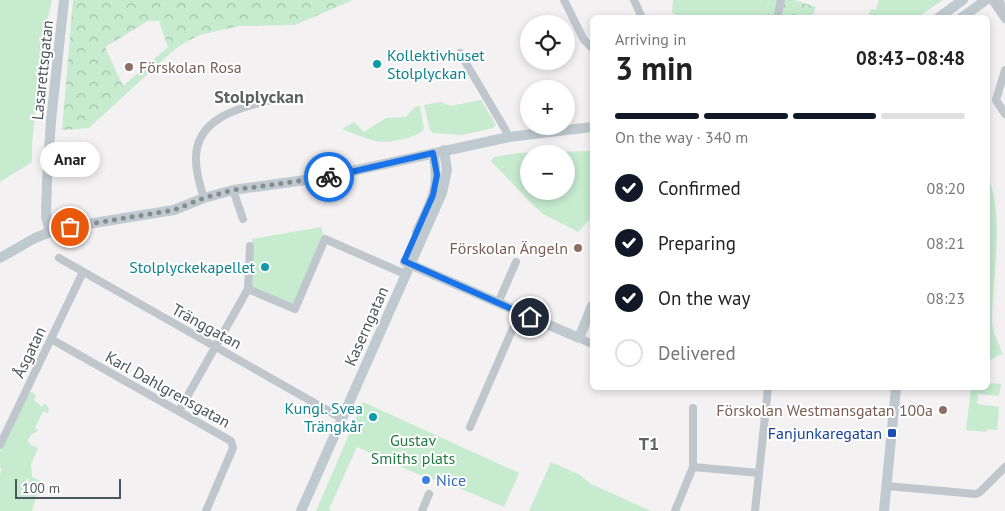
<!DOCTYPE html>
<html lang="en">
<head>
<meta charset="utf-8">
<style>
  body { margin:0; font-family:"PT Sans",sans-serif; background:#f6f6f6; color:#222; height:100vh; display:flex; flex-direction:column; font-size:19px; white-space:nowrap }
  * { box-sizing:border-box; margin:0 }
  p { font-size:16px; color:#767676 }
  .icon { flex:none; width:28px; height:28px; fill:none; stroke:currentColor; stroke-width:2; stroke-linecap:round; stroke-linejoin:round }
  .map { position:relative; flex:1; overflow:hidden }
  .drawer { position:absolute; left:590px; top:15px; width:400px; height:375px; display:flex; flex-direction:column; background:#fff; border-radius:8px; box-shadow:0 2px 8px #0003 }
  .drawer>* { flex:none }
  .buttons { position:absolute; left:520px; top:15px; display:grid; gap:10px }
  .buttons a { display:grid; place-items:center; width:55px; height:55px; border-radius:50%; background:#fff; box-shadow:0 2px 8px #0003; font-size:25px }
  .scale { position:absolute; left:15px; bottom:12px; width:106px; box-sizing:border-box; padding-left:5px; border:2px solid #4b575d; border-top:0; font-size:14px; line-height:18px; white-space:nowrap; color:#4b575d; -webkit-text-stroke:4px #fff; paint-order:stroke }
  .pin { position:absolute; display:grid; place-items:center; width:42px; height:42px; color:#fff; margin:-21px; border:2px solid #fff; border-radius:50%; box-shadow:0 1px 5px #0007 }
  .courier { position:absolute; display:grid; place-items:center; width:50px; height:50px; margin:-25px; border:4px solid #1a73e8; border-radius:50%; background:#fff; color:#222; box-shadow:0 1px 6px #0007 }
  .bubble { position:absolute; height:35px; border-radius:18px; background:#fff; box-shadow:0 2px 8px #0003; font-size:16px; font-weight:600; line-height:35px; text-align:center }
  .headline em { font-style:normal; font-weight:600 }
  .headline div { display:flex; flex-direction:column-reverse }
  .headline { display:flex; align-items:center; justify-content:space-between; height:85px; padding:0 25px }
  h1 { font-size:32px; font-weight:600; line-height:38px }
  .bar { display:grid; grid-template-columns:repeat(4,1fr); gap:8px 5px; align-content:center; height:60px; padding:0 25px }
  .bar i { height:6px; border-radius:4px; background:#e0e0e0 }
  .bar .current { background:#111827 }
  .bar p { grid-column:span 4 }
  ol { padding:0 25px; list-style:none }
  li { display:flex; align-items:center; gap:15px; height:55px }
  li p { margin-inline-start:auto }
  li .icon { padding:5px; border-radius:50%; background:#111827; color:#fff; stroke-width:4 }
  li:last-child { color:#767676 }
  li i { width:28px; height:28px; border:2px solid #e0e0e0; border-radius:50% }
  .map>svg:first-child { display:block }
  .green { fill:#c6ebcf; fill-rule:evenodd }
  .forest { fill:url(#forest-crowns); fill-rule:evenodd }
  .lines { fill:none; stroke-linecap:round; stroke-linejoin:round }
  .street { stroke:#bfc7cc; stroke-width:8 }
  .secondary { stroke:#bfcad0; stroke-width:10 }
  .done { stroke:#868d91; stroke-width:5; stroke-dasharray:0 9 }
  .route { stroke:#1a73e8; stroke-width:6 }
  .culture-dot { fill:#0f9aa8; stroke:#fff; stroke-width:2 }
  .education-dot { fill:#8d6e63; stroke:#fff; stroke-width:2 }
  .transit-dot { fill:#1a4fb4; stroke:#fff; stroke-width:2 }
  .shop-dot { fill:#3f7fe0; stroke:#fff; stroke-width:2 }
  .labels { text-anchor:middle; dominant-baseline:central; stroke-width:4; stroke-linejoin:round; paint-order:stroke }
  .culture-label { font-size:16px; fill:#0d838f; stroke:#fff; text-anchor:end }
  .education-label { font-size:16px; fill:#785e54; stroke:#fff; text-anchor:end }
  .street-label { font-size:16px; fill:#4b575d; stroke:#fff }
  .transit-label { font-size:16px; fill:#164399; stroke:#fff; text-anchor:end }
  .park-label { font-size:16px; fill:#227842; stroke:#fff }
  .shop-label { font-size:16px; fill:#366cbe; stroke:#fff; text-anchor:start }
  .neighbourhood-label { font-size:18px; font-weight:bold; fill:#5e6265; stroke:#fff }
</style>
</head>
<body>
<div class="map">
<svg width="1005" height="511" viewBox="0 0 1005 511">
  <defs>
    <pattern id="forest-crowns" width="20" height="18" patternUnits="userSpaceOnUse" patternTransform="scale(1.25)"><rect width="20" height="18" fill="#c6ebcf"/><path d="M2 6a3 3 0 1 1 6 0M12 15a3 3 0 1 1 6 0" fill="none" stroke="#a3c1ab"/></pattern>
  </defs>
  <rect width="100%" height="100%" fill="#f3f1f2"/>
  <path class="green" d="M0,0H52L42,43L32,144V162L0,182Z
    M673,0H769L765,17H676L672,12Z
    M879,0H943L918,17H868L871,9L876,10Z
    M481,100L496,125L493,128L462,135L433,133L430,130L424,105L441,102L450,106Z
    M420,106L424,129C418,138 386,144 376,141C364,138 353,133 342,129L354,122L364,132L386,118L406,117L415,107Z
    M592,151V218H591L578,232L543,214L534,206L491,161L494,157L518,153ZM529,154H566V191H529Z
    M988,177C1005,216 992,276 992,321C992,334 1000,343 1002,354L988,361Z
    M321,227L324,236L294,305L251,287L253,249L252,239Z
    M988,383L1001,384L999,396L978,394L977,404L999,407L997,430L987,429L986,432L966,430L971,388H988Z
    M29,392H32L36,396L34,400L42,407L45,403L49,409L48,413L43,411L35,428L39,430L31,435L28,440L29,444L38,448L31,464L32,477L41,481L32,511H0V474L2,469L0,468V452L4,442Z
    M363,402L519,473L504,507L440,480L429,479L357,447L329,509L332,511H316Z
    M551,462L580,475L591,484L651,511H529Z"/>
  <path class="forest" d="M73,0H353L295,25L240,26L199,35L179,46L166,57L89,128L62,130ZM148,21H159L168,47L123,86L105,47Z
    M769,0H794L816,7L812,17L765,18Z"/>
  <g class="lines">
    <path class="street" d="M564,0L584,40L592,48
      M634,0L642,18
      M992,0L1005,19
      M999,0L1005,12
      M777,18L781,0
      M460,53L505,129L509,137
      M1005,70L996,100L1005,114
      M233,190L243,219
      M204,198C200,186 196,172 196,160C195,115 245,107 279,98
      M59,258L341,418
      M248,289L295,309L325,239L405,274
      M498,303L516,262
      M579,338L592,344
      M51,339L231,441L233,448L206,511
      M179,411L248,289L250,246
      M470,427L520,312
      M0,445L83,272
      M693,467L759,473
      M887,486L976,494L980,492L1005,467
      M422,511L429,494
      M675,511L693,467V408
      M755,511L768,388"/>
    <path class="secondary" d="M938,18L963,0
      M961,18L986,0
      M50,232L46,217L47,181L51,121L64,0
      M417,232C431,201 441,188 433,153
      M0,258L35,238L50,232L69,227L174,210L204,198L233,190L320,178L509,137L592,127
      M405,262L579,338L592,306
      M301,511L442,193L447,170L444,150
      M884,511L896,388"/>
  </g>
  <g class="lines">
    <path class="done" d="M70,227L174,210L204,198L233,190L329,177"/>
    <path class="route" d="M329,177L433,153L437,175L433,195L404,261L530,317"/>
  </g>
  <g class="culture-dot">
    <circle cx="377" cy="64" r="5"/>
    <circle cx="265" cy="267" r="5"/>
    <circle cx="373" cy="417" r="5"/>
  </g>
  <g class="education-dot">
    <circle cx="129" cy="67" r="5"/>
    <circle cx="578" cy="248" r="5"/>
    <circle cx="943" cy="410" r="5"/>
  </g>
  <rect class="transit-dot" x="887" y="428" width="10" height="10" rx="2.5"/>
  <circle class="shop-dot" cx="426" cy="480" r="5"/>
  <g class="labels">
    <g class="culture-label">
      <text x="387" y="55" text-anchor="start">Kollektivhuset<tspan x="387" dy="18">Stolplyckan</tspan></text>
      <text x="255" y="267">Stolplyckekapellet</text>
      <text x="363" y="408">Kungl. Svea<tspan x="363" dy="18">Trängkår</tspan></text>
    </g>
    <g class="education-label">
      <text x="139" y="67" text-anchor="start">Förskolan Rosa</text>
      <text x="568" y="248">Förskolan Ängeln</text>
      <text x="933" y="410">Förskolan Westmansgatan 100a</text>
    </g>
    <g class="street-label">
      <text transform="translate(42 70) rotate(-84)">Lasarettsgatan</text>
      <text transform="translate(207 326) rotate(29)">Tränggatan</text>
      <text transform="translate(366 326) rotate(-66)">Kaserngatan</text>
      <text transform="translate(29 352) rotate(-64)">Åsgatan</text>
      <text transform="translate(168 389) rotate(29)">Karl Dahlgrensgatan</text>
    </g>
    <g class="transit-label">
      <text x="882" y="433">Fanjunkaregatan</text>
    </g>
    <g class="park-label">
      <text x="413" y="440">Gustav<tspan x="413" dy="18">Smiths plats</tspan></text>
    </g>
    <g class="shop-label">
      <text x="436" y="480">Nice</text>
    </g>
    <g class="neighbourhood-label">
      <text x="259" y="96">Stolplyckan</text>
      <text x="649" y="443">T1</text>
    </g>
  </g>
</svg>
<div class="buttons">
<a><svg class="icon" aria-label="locate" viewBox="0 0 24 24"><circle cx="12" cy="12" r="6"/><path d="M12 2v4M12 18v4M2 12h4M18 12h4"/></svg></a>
<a>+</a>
<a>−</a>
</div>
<div class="scale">100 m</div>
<div class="pin" style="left:70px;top:227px;background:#ea580c"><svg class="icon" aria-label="bag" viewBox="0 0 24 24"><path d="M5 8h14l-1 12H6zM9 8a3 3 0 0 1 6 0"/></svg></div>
<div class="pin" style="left:530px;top:317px;background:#1f2937"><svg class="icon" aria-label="home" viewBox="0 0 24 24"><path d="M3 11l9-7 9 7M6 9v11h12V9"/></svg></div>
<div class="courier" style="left:329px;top:177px"><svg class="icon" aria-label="bike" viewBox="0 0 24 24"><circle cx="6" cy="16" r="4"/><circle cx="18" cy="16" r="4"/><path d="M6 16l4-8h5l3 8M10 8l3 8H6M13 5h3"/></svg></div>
<div class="bubble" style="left:40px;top:142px;width:60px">Anar</div>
<section class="drawer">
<div class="headline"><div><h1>3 min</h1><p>Arriving in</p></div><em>08:43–08:48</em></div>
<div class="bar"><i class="current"></i><i class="current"></i><i class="current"></i><i></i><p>On the way · 340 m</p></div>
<ol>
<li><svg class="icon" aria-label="check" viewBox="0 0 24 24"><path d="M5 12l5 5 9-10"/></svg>Confirmed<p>08:20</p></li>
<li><svg class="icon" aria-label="check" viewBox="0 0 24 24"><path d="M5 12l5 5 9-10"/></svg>Preparing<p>08:21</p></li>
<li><svg class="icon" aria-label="check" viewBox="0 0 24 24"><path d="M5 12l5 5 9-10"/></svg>On the way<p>08:23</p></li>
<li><i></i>Delivered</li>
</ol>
</section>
</div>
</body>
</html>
